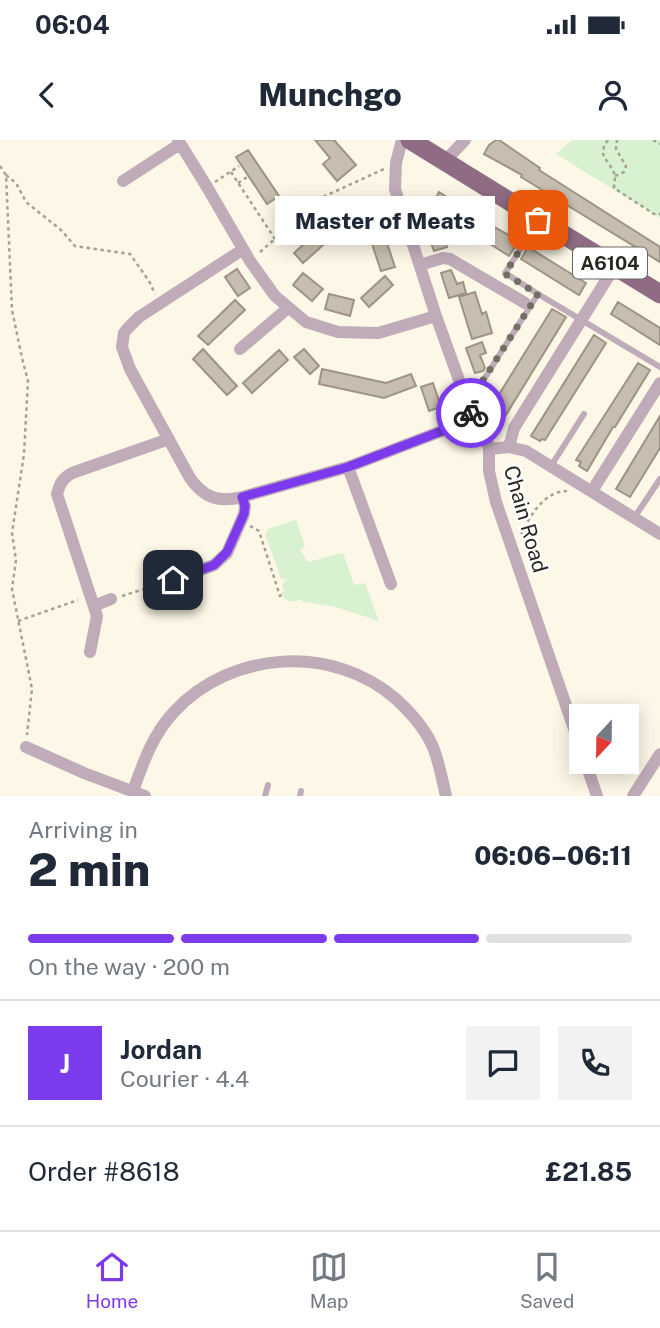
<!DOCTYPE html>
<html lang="en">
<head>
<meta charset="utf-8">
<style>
  body { margin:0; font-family:"Public Sans",sans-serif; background:#f2f2f3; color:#1f2937; height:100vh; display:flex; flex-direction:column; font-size:26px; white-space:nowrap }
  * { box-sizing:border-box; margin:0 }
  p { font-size:23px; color:#747a83 }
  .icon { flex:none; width:38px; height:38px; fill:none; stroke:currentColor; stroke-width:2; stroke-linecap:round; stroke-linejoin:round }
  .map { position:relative; height:656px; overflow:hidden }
  .panel { display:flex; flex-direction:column; background:#fff; flex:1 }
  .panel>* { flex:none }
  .needle { width:46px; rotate:202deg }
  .controls { position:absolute; left:569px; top:564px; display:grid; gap:14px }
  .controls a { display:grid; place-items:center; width:70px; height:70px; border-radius:0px; background:#fff; box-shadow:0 4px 18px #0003; font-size:35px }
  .pin { position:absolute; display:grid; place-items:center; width:60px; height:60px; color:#fff; margin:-30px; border-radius:14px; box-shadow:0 4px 10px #0006 }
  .courier { position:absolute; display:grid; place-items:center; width:70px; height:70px; margin:-35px; border:5px solid #7c3aed; border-radius:50%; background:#fff; color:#222; box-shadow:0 2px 9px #0007 }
  .bubble { position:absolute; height:49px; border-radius:0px; background:#fff; box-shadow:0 4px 18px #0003; font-size:23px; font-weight:800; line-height:49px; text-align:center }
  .summary em { font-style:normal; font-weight:800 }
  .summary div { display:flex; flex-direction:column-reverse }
  .summary { display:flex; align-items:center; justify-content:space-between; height:119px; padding:0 28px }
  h1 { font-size:46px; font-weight:800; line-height:52px }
  .bar { display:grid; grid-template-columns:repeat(4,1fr); gap:10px 7px; align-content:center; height:84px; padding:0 28px }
  .bar i { height:9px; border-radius:5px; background:#e0e1e3 }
  .bar .current { background:#7c3aed }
  .bar p { grid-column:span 4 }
  .line { display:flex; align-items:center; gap:18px; padding:0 28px; border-top:2px solid #e0e1e3 }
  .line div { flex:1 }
  .round { display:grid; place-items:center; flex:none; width:74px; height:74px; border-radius:0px; background:#f2f2f3 }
  .status { display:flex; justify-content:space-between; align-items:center; height:49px; padding:0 35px; background:#fff; direction:ltr }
  .status svg { height:19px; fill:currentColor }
  header { display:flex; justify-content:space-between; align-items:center; height:91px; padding:0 28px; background:#fff; font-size:32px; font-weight:800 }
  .dock { display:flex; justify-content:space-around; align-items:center; height:98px; border-top:2px solid #e0e1e3; background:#fff; font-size:19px; color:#747a83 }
  .dock a { display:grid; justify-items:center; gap:4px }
  .dock .current { color:#7c3aed }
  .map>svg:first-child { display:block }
  .green { fill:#d7f1d1 }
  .building { fill:#c8beaf; stroke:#9d9485; stroke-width:2 }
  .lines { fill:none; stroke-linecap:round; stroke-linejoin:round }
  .path { stroke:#a5a295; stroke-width:2.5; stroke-dasharray:3.5 3.5; stroke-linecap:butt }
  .service { stroke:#c0abb8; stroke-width:6 }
  .minor { stroke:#c0abb8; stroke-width:12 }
  .primary { stroke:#906c84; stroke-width:19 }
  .done { stroke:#726f65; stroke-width:7; stroke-dasharray:0 12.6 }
  .route { stroke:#7c3aed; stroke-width:9 }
  .labels { text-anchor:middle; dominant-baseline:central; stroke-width:5; stroke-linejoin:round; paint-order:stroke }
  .shield { fill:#fff; stroke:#686762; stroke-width:2 }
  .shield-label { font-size:19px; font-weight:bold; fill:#28261f }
  .street-label { font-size:21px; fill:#28261f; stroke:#fff }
</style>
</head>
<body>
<div class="status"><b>06:04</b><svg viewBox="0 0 49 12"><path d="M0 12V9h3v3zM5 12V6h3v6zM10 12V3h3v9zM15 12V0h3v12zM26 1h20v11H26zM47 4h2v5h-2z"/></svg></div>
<header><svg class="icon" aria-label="back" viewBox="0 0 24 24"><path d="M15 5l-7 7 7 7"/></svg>Munchgo<svg class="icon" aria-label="person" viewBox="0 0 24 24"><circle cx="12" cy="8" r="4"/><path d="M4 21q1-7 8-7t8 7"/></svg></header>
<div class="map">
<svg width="660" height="656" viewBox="0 0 660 656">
  <rect width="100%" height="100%" fill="#fcf7e6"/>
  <path class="green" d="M572,0H660V78L556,14Z
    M296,380L305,406L300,410L308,422L343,413L354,445L365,443L379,481L336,467L301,461L303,459L290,462L285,459L281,452L285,451L282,446L285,440L290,438L281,439L265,394L268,389Z"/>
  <path class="building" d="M315,0H334L356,25L337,41L323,24L330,18Z
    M496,0H499L540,28L539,30L660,107V122L534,45L521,37L522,35L484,14L489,5Z
    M248,10L279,56L267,64L236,17Z
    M439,52L471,72L470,73L519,101L509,116L473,93L467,103L440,87L447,107L434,111L422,77L426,70L429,71Z
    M339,72L349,82L303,123L294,113Z
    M380,82L395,127L381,131L366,86Z
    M528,107L586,143L579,155L521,119Z
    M237,129L250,148L238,156L225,137Z
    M451,130L457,144L463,142L466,153L449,158L441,133Z
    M303,133L323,149L312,161L293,145Z
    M385,136L393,145L369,167L361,158Z
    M475,152L482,174L486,172L492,193L472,199L459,157Z
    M329,154L354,160L350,176L325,169Z
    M235,160L245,170L208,205L198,196Z
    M618,162L660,188V205L611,174Z
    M552,169L566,177L504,278L490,269Z
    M594,195L606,203L545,300L542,299L540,301L531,296Z
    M482,202L486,213L480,215L485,228L483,231L475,233L466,208Z
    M203,209L237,246L227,255L193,219Z
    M304,209L319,226L310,234L294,217Z
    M279,210L288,220L252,253L243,243Z
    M638,223L650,230L615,287H613L587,331L579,326L581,322L576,320Z
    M322,229L386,243L411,234L416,246L384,258L319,244Z
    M433,243L441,267L429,271L421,247Z
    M660,276V308L630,357L616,349Z"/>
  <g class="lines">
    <path class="path" d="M608,0C595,18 611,20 615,36C615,39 614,46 614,48L654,74H660
      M653,0L660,4
      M0,26L6,35L12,170L22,218L28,241L24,314L12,393L16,420L12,449L32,549L27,595
      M231,32L275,99
      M6,35L16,43L26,62L61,90L75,106L130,114L149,141L155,154
      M615,36L624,32L626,26L616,9L617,0
      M215,42L239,26
      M238,43L247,37
      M260,112L323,57L384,29
      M250,386L259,391L280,456L282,455
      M521,394C530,376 544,351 567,351
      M122,456L163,443
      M18,481L78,460"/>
    <path class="service" d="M538,154L660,227
      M469,263L538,154L505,133L537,83
      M551,326L584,274
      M634,378L660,339
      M265,656L268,645
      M300,656L301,651"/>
    <path class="minor" d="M178,0L207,47L250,121L275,156L306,182L338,192L378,193L436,176
      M402,0L396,23L395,49L436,176L473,279L487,301L489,309V331L496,362L581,609
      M445,21L465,0
      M123,41L180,4
      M242,110L139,177L127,189L124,193L122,207L130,229L190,338C204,358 219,363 242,357L348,327L473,279
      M420,125L443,118L450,119L525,163
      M240,209L288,168
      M509,307L514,288L615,126
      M489,309L509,307L526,311L660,394
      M348,327L391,444
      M592,351L660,243
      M173,440L214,425L227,413L244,374L245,366L242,357
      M94,466L111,459
      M90,512L97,476L57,354C60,343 63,338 72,333L169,299
      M26,607L84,633L145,656
      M585,621L597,656
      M133,651C143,623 153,594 174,572C231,510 333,504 396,559C410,572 424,587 432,605C439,620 442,640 446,656
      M633,656L660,614"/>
    <path class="primary" d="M410,0L660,154"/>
  </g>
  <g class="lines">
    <path class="done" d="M471,273L468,264L538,154L505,134L538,80"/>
    <path class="route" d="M173,440L214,425L227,412L244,374L245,366L242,357L348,327L473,279L471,273"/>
  </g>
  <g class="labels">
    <rect class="shield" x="573" y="107.5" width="74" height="31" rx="5"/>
    <g class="shield-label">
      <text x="610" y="123">A6104</text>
    </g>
    <g class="street-label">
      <text transform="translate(526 379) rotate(74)">Chain Road</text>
    </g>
  </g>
</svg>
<div class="controls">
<a><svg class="needle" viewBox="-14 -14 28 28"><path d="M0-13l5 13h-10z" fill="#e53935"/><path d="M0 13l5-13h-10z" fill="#747a83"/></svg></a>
</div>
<div class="pin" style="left:538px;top:80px;background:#ea580c"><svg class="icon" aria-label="bag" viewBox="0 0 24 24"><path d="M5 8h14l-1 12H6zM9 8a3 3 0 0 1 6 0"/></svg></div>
<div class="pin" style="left:173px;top:440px;background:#1f2937"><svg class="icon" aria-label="home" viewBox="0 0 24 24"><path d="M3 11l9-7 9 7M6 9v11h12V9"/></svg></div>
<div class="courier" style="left:471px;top:273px"><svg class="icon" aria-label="bike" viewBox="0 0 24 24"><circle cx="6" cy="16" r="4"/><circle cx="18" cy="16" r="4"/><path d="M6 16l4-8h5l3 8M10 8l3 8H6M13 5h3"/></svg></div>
<div class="bubble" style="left:275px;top:56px;width:220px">Master of Meats</div>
</div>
<section class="panel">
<div class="summary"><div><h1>2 min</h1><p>Arriving in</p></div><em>06:06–06:11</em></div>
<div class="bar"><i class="current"></i><i class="current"></i><i class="current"></i><i></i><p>On the way · 200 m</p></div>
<div class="line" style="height:126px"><b class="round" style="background:#7c3aed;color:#fff">J</b><div><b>Jordan</b><p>Courier · 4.4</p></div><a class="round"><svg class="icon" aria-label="chat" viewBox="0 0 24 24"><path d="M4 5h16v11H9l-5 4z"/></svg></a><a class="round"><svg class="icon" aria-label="phone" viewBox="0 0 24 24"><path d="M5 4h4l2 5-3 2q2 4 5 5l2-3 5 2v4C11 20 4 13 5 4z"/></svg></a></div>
<div class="line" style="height:91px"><div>Order #8618</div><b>£21.85</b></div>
</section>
<nav class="dock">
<a class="current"><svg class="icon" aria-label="home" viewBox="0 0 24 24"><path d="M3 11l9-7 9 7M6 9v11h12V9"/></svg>Home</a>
<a><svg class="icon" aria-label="map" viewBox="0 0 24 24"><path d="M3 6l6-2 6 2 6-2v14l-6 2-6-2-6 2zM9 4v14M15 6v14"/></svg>Map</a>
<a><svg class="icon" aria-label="saved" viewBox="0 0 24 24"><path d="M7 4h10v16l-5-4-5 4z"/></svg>Saved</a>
</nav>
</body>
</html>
